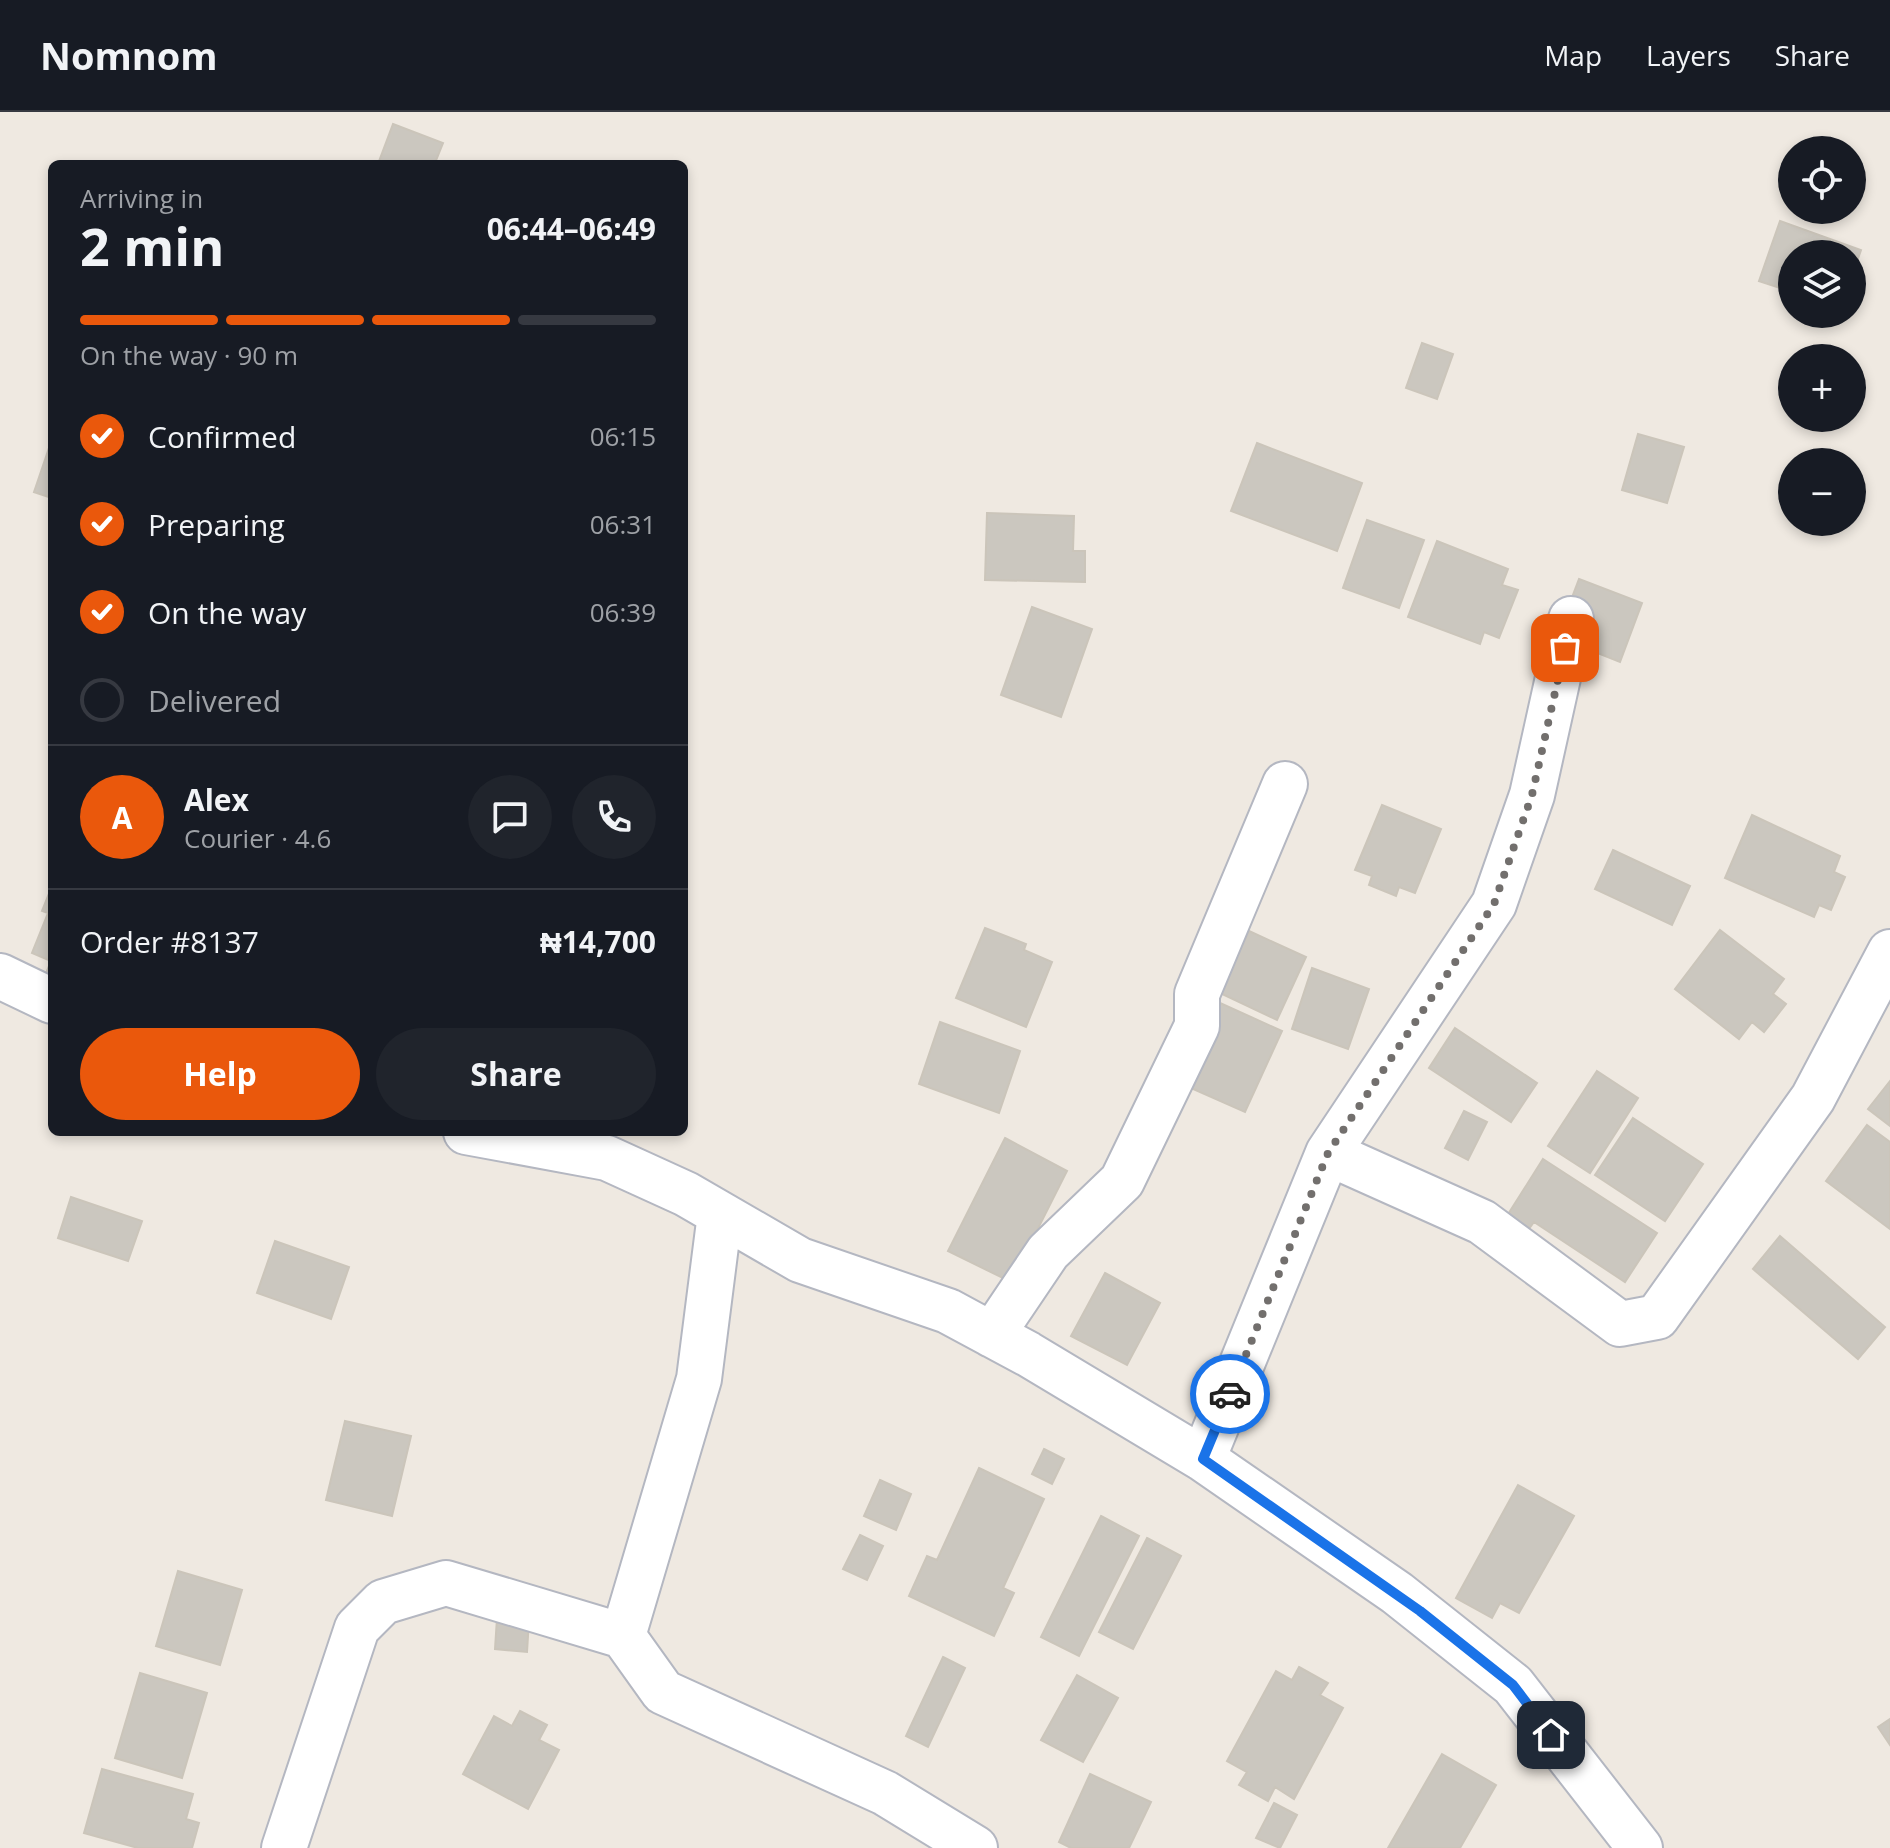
<!DOCTYPE html>
<html lang="en">
<head>
<meta charset="utf-8">
<style>
  body { margin:0; font-family:"Open Sans",sans-serif; background:#20242c; color:#f1f3f6; height:100vh; display:flex; flex-direction:column; font-size:30px; white-space:nowrap }
  * { box-sizing:border-box; margin:0 }
  p { font-size:26px; color:#9ea1a6 }
  .icon { flex:none; width:44px; height:44px; fill:none; stroke:currentColor; stroke-width:2; stroke-linecap:round; stroke-linejoin:round }
  .map { position:relative; flex:1; overflow:hidden }
  .details { position:absolute; left:48px; top:48px; width:640px; height:976px; display:flex; flex-direction:column; background:#171b24; border-radius:12px; box-shadow:0 4px 12px #0003 }
  .details>* { flex:none }
  .tools { position:absolute; left:1778px; top:24px; display:grid; gap:16px }
  .tools a { display:grid; place-items:center; width:88px; height:88px; border-radius:50%; background:#171b24; box-shadow:0 4px 12px #0003; font-size:40px }
  .pin { position:absolute; display:grid; place-items:center; width:68px; height:68px; color:#fff; margin:-34px; border-radius:16px; box-shadow:0 4px 12px #0006 }
  .courier { position:absolute; display:grid; place-items:center; width:80px; height:80px; margin:-40px; border:6px solid #1a73e8; border-radius:50%; background:#fff; color:#222; box-shadow:0 2px 10px #0007 }
  .head em { font-style:normal; font-weight:700 }
  .head div { display:flex; flex-direction:column-reverse }
  .head { display:flex; align-items:center; justify-content:space-between; height:136px; padding:0 32px }
  h1 { font-size:52px; font-weight:700; line-height:60px }
  .bar { display:grid; grid-template-columns:repeat(4,1fr); gap:12px 8px; align-content:center; height:96px; padding:0 32px }
  .bar i { height:10px; border-radius:6px; background:#363941 }
  .bar .current { background:#ea580c }
  .bar p { grid-column:span 4 }
  .line { display:flex; align-items:center; gap:20px; padding:0 32px; border-top:2px solid #363941 }
  .line div { flex:1 }
  .round { display:grid; place-items:center; flex:none; width:84px; height:84px; border-radius:42px; background:#20242c }
  ol { padding:0 32px; list-style:none }
  li { display:flex; align-items:center; gap:24px; height:88px }
  li p { margin-inline-start:auto }
  li .icon { padding:8px; border-radius:50%; background:#ea580c; color:#fff; stroke-width:4 }
  li:last-child { color:#9ea1a6 }
  li i { width:44px; height:44px; border:4px solid #363941; border-radius:50% }
  .button { display:flex; gap:16px; margin-top:auto; padding:16px 32px }
  .button a { flex:1; height:92px; border-radius:48px; background:#ea580c; color:#fff; font-size:32px; font-weight:700; line-height:92px; text-align:center }
  .button a+a { background:#20242c; color:#f1f3f6 }
  header { display:flex; align-items:center; gap:48px; box-sizing:border-box; height:112px; padding:0 40px; background:#171b24; border-bottom:2px solid #363941 }
  header strong { font-size:38px }
  nav { display:flex; gap:44px; margin-inline-start:auto; font-size:28px }
  .map>svg:first-child { display:block }
  .building { fill:#cbc7bf; stroke:#cbc5ba; stroke-width:2 }
  .lines { fill:none; stroke-linecap:round; stroke-linejoin:round }
  .minor-casing { stroke:#b4b7c1; stroke-width:48 }
  .minor { stroke:#fff; stroke-width:44 }
  .done { stroke:#726f6d; stroke-width:8; stroke-dasharray:0 14.4 }
  .route { stroke:#1a73e8; stroke-width:10 }
</style>
</head>
<body>
<header>
<strong>Nomnom</strong>
<nav><a>Map</a><a>Layers</a><a>Share</a></nav>
</header>
<div class="map">
<svg width="1890" height="1736" viewBox="0 0 1890 1736">
  <rect width="100%" height="100%" fill="#efe9e1"/>
  <path class="building" d="M393,12L443,31L435,51L439,52H378Z
    M1780,109L1861,138L1852,164V142H1792V180L1759,169Z
    M1422,231L1453,242L1437,287L1406,276Z
    M1638,322L1684,335L1667,391L1622,378Z
    M52,327V386L34,380Z
    M1257,331L1362,371L1337,439L1231,399Z
    M987,401L1074,404L1073,439H1085V470L985,468Z
    M1367,408L1424,428L1399,496L1343,476Z
    M1437,429L1508,457L1502,473L1518,478L1499,526L1484,520L1480,532L1408,505Z
    M1579,467L1642,491L1620,550L1557,525Z
    M1032,495L1092,517L1061,605L1001,583Z
    M1382,693L1441,717L1415,781L1399,775L1396,784L1369,773L1372,764L1355,758Z
    M1752,703L1840,744L1834,760L1845,765L1831,798L1819,793L1814,805L1725,766Z
    M1613,738L1690,774L1672,813L1595,777Z
    M52,774V861L47,859L51,849L32,841L48,801L42,799Z
    M985,816L1026,832L1024,838L1052,850L1026,915L956,886Z
    M1720,818L1784,867L1773,882L1786,892L1764,920L1752,910L1739,927L1675,877Z
    M1249,819L1306,845L1277,908L1220,881Z
    M1312,856L1369,877L1348,937L1292,917Z
    M1220,891L1282,919L1245,1000L1184,973Z
    M940,910L1020,939L999,1001L919,972Z
    M1455,916L1537,971L1511,1010L1429,956Z
    M1597,959L1638,986L1590,1061L1548,1034Z
    M1890,969V1014L1868,997Z
    M1464,999L1487,1010L1468,1048L1445,1036Z
    M1633,1006L1703,1052L1665,1109L1595,1063Z
    M1867,1013L1890,1030V1117L1826,1069Z
    M1005,1026L1067,1059L1011,1170L948,1139Z
    M1543,1047L1657,1121L1625,1170L1534,1110L1526,1121L1505,1107Z
    M71,1085L142,1109L128,1149L58,1126Z
    M1780,1124L1885,1215L1858,1247L1753,1157Z
    M275,1129L349,1155L331,1207L257,1181Z
    M1105,1161L1160,1191L1127,1253L1071,1224Z
    M345,1309L411,1324L392,1404L326,1388Z
    M1044,1337L1064,1347L1052,1372L1032,1362Z
    M979,1356L1044,1387L1003,1476L1014,1481L994,1524L909,1484L927,1444L937,1448Z
    M880,1368L911,1382L896,1418L864,1404Z
    M1518,1373L1574,1404L1519,1501L1500,1491L1492,1506L1456,1486Z
    M1101,1404L1139,1424L1079,1544L1041,1525Z
    M860,1423L883,1434L867,1468L843,1457Z
    M1147,1426L1181,1444L1133,1537L1099,1520Z
    M178,1459L242,1478L220,1553L156,1534Z
    M497,1506L529,1508L527,1540L495,1537Z
    M943,1545L965,1556L928,1635L906,1624Z
    M1299,1555L1328,1571L1320,1583L1343,1596L1294,1687L1275,1675L1268,1689L1239,1673L1247,1660L1227,1649L1276,1559L1292,1568Z
    M140,1561L207,1581L182,1666L115,1646Z
    M1077,1563L1118,1586L1083,1650L1041,1628Z
    M520,1599L547,1613L539,1628L559,1638L528,1697L463,1662L494,1604L512,1614Z
    M1890,1607V1633L1878,1615Z
    M1442,1642L1496,1673L1460,1736H1388Z
    M102,1657L193,1682L186,1707L199,1711L192,1736H138L84,1721Z
    M1090,1662L1151,1690L1129,1736H1071L1059,1730Z
    M1274,1691L1297,1703L1280,1736L1256,1726Z"/>
  <g class="lines">
    <g class="minor-casing">
      <path id="minor" d="M0,864L52,889
        M466,1020L607,1046L686,1082L800,1148L948,1199L1028,1242L1203,1347L1397,1481L1513,1573L1640,1736
        M1328,1041L1482,1110L1620,1212L1657,1205L1813,986L1890,840
        M992,1223L1048,1140L1122,1069L1197,914V882L1285,672
        M1203,1347L1328,1041L1494,792L1532,683L1571,507
        M623,1524L699,1267L720,1102
        M284,1736L357,1516L383,1490L446,1471L623,1524L663,1580L885,1681L975,1736"/>
    </g>
    <use href="#minor" class="minor"/>
  </g>
  <g class="lines">
    <path class="done" d="M1230,1282L1328,1041L1494,792L1532,683L1565,536"/>
    <path class="route" d="M1230,1282L1203,1347L1420,1499L1513,1573L1551,1623"/>
  </g>
</svg>
<div class="tools">
<a><svg class="icon" aria-label="locate" viewBox="0 0 24 24"><circle cx="12" cy="12" r="6"/><path d="M12 2v4M12 18v4M2 12h4M18 12h4"/></svg></a>
<a><svg class="icon" aria-label="layers" viewBox="0 0 24 24"><path d="M12 4l9 5-9 5-9-5zM3 14l9 5 9-5"/></svg></a>
<a>+</a>
<a>−</a>
</div>
<div class="pin" style="left:1565px;top:536px;background:#ea580c"><svg class="icon" aria-label="bag" viewBox="0 0 24 24"><path d="M5 8h14l-1 12H6zM9 8a3 3 0 0 1 6 0"/></svg></div>
<div class="pin" style="left:1551px;top:1623px;background:#1f2937"><svg class="icon" aria-label="home" viewBox="0 0 24 24"><path d="M3 11l9-7 9 7M6 9v11h12V9"/></svg></div>
<div class="courier" style="left:1230px;top:1282px"><svg class="icon" aria-label="car" viewBox="0 0 24 24"><path d="M5 17H2v-5l4-1 3-4h7l3 4 3 1v5h-3M9 17h6M6 11h13"/><circle cx="7" cy="17" r="2"/><circle cx="17" cy="17" r="2"/></svg></div>
<section class="details">
<div class="head"><div><h1>2 min</h1><p>Arriving in</p></div><em>06:44–06:49</em></div>
<div class="bar"><i class="current"></i><i class="current"></i><i class="current"></i><i></i><p>On the way · 90 m</p></div>
<ol>
<li><svg class="icon" aria-label="check" viewBox="0 0 24 24"><path d="M5 12l5 5 9-10"/></svg>Confirmed<p>06:15</p></li>
<li><svg class="icon" aria-label="check" viewBox="0 0 24 24"><path d="M5 12l5 5 9-10"/></svg>Preparing<p>06:31</p></li>
<li><svg class="icon" aria-label="check" viewBox="0 0 24 24"><path d="M5 12l5 5 9-10"/></svg>On the way<p>06:39</p></li>
<li><i></i>Delivered</li>
</ol>
<div class="line" style="height:144px"><b class="round" style="background:#ea580c;color:#fff">A</b><div><b>Alex</b><p>Courier · 4.6</p></div><a class="round"><svg class="icon" aria-label="chat" viewBox="0 0 24 24"><path d="M4 5h16v11H9l-5 4z"/></svg></a><a class="round"><svg class="icon" aria-label="phone" viewBox="0 0 24 24"><path d="M5 4h4l2 5-3 2q2 4 5 5l2-3 5 2v4C11 20 4 13 5 4z"/></svg></a></div>
<div class="line" style="height:104px"><div>Order #8137</div><b>₦14,700</b></div>
<div class="button"><a>Help</a><a>Share</a></div>
</section>
</div>
</body>
</html>
